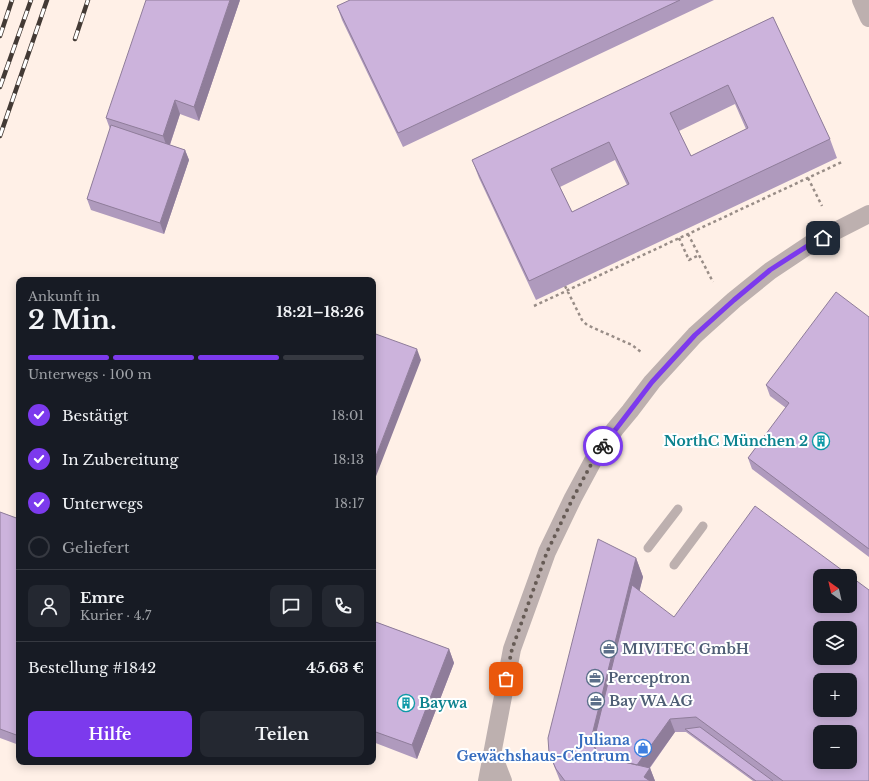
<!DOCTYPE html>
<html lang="de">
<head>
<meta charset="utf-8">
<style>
  body { margin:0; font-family:"Libre Baskerville",serif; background:#242831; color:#f1f3f6; height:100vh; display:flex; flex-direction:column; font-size:15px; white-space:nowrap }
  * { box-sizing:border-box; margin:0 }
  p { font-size:13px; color:#9ea1a6 }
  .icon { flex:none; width:22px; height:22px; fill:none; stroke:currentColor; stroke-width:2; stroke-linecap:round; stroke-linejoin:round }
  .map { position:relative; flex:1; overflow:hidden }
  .sheet { position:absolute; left:16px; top:277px; width:360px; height:488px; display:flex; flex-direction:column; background:#171b24; border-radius:8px; box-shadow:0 2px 10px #0003 }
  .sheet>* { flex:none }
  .needle { width:26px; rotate:326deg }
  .tools { position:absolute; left:813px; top:569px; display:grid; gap:8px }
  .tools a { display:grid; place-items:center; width:44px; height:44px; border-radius:8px; background:#171b24; box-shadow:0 2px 10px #0003; font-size:20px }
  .pin { position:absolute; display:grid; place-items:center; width:34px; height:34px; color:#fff; margin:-17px; border-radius:8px; box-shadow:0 2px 6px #0006 }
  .courier { position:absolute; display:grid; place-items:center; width:40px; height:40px; margin:-20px; border:3px solid #7c3aed; border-radius:50%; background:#fff; color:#222; box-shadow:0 1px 5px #0007 }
  .head em { font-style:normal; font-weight:700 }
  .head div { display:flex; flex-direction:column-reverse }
  .head { display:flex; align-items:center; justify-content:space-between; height:68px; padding:0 12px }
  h1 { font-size:26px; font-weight:700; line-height:30px }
  .bar { display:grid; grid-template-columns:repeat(4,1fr); gap:6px 4px; align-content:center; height:48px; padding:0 12px }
  .bar i { height:5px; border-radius:3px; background:#363941 }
  .bar .active { background:#7c3aed }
  .bar p { grid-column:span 4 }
  .line { display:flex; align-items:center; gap:10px; padding:0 12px; border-top:1px solid #363941 }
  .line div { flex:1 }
  .round { display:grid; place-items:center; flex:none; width:42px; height:42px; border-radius:8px; background:#242831 }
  ol { padding:0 12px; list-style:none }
  li { display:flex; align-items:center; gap:12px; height:44px }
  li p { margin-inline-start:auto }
  li .icon { padding:4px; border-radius:50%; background:#7c3aed; color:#fff; stroke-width:4 }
  li:last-child { color:#9ea1a6 }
  li i { width:22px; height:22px; border:2px solid #363941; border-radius:50% }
  .action { display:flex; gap:8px; margin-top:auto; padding:8px 12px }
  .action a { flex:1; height:46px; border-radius:8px; background:#7c3aed; color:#fff; font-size:16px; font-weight:700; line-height:46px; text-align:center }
  .action a+a { background:#242831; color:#f1f3f6 }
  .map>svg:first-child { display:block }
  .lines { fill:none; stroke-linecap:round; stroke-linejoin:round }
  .path { stroke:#998d87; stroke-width:2.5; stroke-dasharray:3 3; stroke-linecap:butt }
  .lane { stroke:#bdb0af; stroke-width:9 }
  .street { stroke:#bdb0af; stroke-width:18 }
  .rail-casing { stroke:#433a35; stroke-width:4.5 }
  .rail { stroke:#fff; stroke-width:3; stroke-dasharray:9; stroke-linecap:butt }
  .wall { fill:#af9abd; fill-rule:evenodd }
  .shaded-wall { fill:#8f7d9a }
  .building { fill:#ccb3dc; stroke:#8f7d9a; fill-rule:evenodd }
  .done { stroke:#665b55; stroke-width:4; stroke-dasharray:0 7.2 }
  .route { stroke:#7c3aed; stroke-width:5 }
  .labels { text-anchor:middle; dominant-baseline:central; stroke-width:4; stroke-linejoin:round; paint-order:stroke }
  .culture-label { font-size:14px; font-weight:bold; fill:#0d838f; stroke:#fff; text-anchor:end }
  .service-label { font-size:14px; font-weight:bold; fill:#4e5e75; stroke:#fff; text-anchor:start }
  .shop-label { font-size:14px; font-weight:bold; fill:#366cbe; stroke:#fff; text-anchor:end }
</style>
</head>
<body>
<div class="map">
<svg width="869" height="781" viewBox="0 0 869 781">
  <rect width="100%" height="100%" fill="#fff0e7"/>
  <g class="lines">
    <path class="path" d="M808,178L822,206
      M688,234L713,282
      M679,238L689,260L699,255
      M565,286L582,320L587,325L632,345L641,352
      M534,306L842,162"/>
    <path class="lane" d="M648,548L678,509
      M674,565L703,526"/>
    <path class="street" d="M861,0L869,18
      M493,755L503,781
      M487,781L512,649L547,552L573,498L594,459L615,429L630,411L652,382L695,335L734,300L770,271L812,243L869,214"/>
    <g class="rail-casing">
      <path id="rail" d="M0,36L12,0
        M75,39L88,0
        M0,87L31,0
        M0,136L47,0"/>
    </g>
    <use href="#rail" class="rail"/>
  </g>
  <path class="wall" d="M240,0L199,121L180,114L170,145L185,150L189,160L164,234L91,210L87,199L110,129L106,118Z
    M350,0H714L403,147L342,20L337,6Z
    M773,17L830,139L837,158L536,300L479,178L472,160ZM735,104L746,129L691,156L679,131ZM615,160L627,185L572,212L560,187Z
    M869,317V557L752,469L748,458L786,408L770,396L766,385Z
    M0,512L19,519V745L0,738Z
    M636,558L643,577L639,591L869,781H753L686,732H675L650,768L655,781H560L549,753Z
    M373,621L449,649L454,663L417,759L373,742Z"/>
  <path class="shaded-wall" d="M230,0H240L199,121L194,107Z
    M175,100L180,114L168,150L163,136Z
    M185,150L189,160L164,234L160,223Z
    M417,349L421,360L373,484V464Z
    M636,558L643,577L599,754L593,744L592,735Z
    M449,649L454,663L417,759L412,745Z
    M670,719L675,732L640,781L634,768Z
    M650,768L655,781H646L644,777Z"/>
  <path class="building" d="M146,0H230L194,107L175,100L163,136L106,118Z
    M350,0H680L398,133L337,6Z
    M773,17L830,139L529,281L472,160ZM728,85L748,128L691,156L670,113ZM609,142L629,184L572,212L551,169Z
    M111,125L185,150L160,223L87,199Z
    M836,292L869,317V549L748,458L789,403L766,385Z
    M373,333L417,349L373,464Z
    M755,506L869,590V781H783L696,717L670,719L637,765L603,757L597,751L594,747V740L632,585L674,617ZM820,576H850V606H820ZM820,628H850V658H820ZM820,680H850V710H820ZM820,732H850V762H820Z
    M0,512L19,519V736L0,729Z
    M598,539L636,558L592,735L593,744L597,751L603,757L650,768L644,777L650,781H565L556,769L549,753L548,738Z
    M373,621L449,649L412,745L373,731Z
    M700,727L773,781H756L685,729Z"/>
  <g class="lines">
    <path class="done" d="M506,679L512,649L547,552L573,498L594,459L603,446"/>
    <path class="route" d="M603,446L652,382L695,335L734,300L770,270L812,243L823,238"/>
  </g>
  <defs>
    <g id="building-ring" transform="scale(0.9)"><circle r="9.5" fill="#fff" stroke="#0f9aa8" stroke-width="1.5"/><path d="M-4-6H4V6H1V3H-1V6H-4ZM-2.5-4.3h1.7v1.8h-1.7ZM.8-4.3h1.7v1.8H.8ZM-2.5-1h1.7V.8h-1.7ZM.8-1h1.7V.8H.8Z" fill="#0f9aa8"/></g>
    <g id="office-ring" transform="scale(0.9)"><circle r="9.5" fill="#fff" stroke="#5c6f8a" stroke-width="1.5"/><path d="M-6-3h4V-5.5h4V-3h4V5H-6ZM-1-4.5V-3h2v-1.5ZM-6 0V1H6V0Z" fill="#5c6f8a"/></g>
    <g id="shop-ring" transform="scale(0.9)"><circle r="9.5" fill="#fff" stroke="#3f7fe0" stroke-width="1.5"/><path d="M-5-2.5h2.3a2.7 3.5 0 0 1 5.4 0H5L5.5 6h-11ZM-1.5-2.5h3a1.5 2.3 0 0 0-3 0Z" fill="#3f7fe0"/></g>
  </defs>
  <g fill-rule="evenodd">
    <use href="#building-ring" x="821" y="441"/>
    <use href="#office-ring" x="609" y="649"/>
    <use href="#office-ring" x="595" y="678"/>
    <use href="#office-ring" x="596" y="701"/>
    <use href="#building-ring" x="406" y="703"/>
    <use href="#shop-ring" x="643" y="748"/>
  </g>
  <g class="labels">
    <g class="culture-label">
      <text x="808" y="441">NorthC München 2</text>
      <text x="419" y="703" text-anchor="start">Baywa</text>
    </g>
    <g class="service-label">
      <text x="622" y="649">MIVITEC GmbH</text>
      <text x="608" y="678">Perceptron</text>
      <text x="609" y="701">Bay WA AG</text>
    </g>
    <g class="shop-label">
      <text x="630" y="740">Juliana<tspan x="630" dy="16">Gewächshaus-Centrum</tspan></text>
    </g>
  </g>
</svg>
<div class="tools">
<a><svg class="needle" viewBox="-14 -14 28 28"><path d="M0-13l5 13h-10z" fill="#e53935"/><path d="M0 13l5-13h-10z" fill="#9ea1a6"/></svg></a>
<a><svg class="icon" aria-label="layers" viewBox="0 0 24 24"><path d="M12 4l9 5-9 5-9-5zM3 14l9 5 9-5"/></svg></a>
<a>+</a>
<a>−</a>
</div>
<div class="pin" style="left:506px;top:679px;background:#ea580c"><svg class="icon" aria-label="bag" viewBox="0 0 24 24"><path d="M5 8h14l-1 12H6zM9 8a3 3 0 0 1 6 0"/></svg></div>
<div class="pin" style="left:823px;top:238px;background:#1f2937"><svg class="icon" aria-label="home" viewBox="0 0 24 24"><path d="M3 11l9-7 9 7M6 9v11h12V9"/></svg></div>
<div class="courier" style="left:603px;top:446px"><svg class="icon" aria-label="bike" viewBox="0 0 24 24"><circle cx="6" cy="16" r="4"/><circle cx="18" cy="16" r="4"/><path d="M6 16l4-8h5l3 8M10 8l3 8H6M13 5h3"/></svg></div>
<section class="sheet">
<div class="head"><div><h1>2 Min.</h1><p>Ankunft in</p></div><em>18:21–18:26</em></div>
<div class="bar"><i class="active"></i><i class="active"></i><i class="active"></i><i></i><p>Unterwegs · 100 m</p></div>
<ol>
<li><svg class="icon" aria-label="check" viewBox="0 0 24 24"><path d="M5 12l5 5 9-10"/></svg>Bestätigt<p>18:01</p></li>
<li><svg class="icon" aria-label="check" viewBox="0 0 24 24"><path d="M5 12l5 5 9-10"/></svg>In Zubereitung<p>18:13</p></li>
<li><svg class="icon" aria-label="check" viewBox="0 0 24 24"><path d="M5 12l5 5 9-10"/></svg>Unterwegs<p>18:17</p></li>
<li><i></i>Geliefert</li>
</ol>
<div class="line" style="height:72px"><a class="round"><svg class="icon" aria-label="person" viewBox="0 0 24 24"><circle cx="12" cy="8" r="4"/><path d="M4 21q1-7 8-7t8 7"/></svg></a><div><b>Emre</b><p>Kurier · 4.7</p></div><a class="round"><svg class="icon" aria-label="chat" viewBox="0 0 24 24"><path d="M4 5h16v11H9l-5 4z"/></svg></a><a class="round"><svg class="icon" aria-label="phone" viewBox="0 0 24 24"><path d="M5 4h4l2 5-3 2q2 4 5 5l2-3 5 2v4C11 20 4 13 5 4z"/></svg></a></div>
<div class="line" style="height:52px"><div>Bestellung #1842</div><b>45.63 €</b></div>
<div class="action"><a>Hilfe</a><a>Teilen</a></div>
</section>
</div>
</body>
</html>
